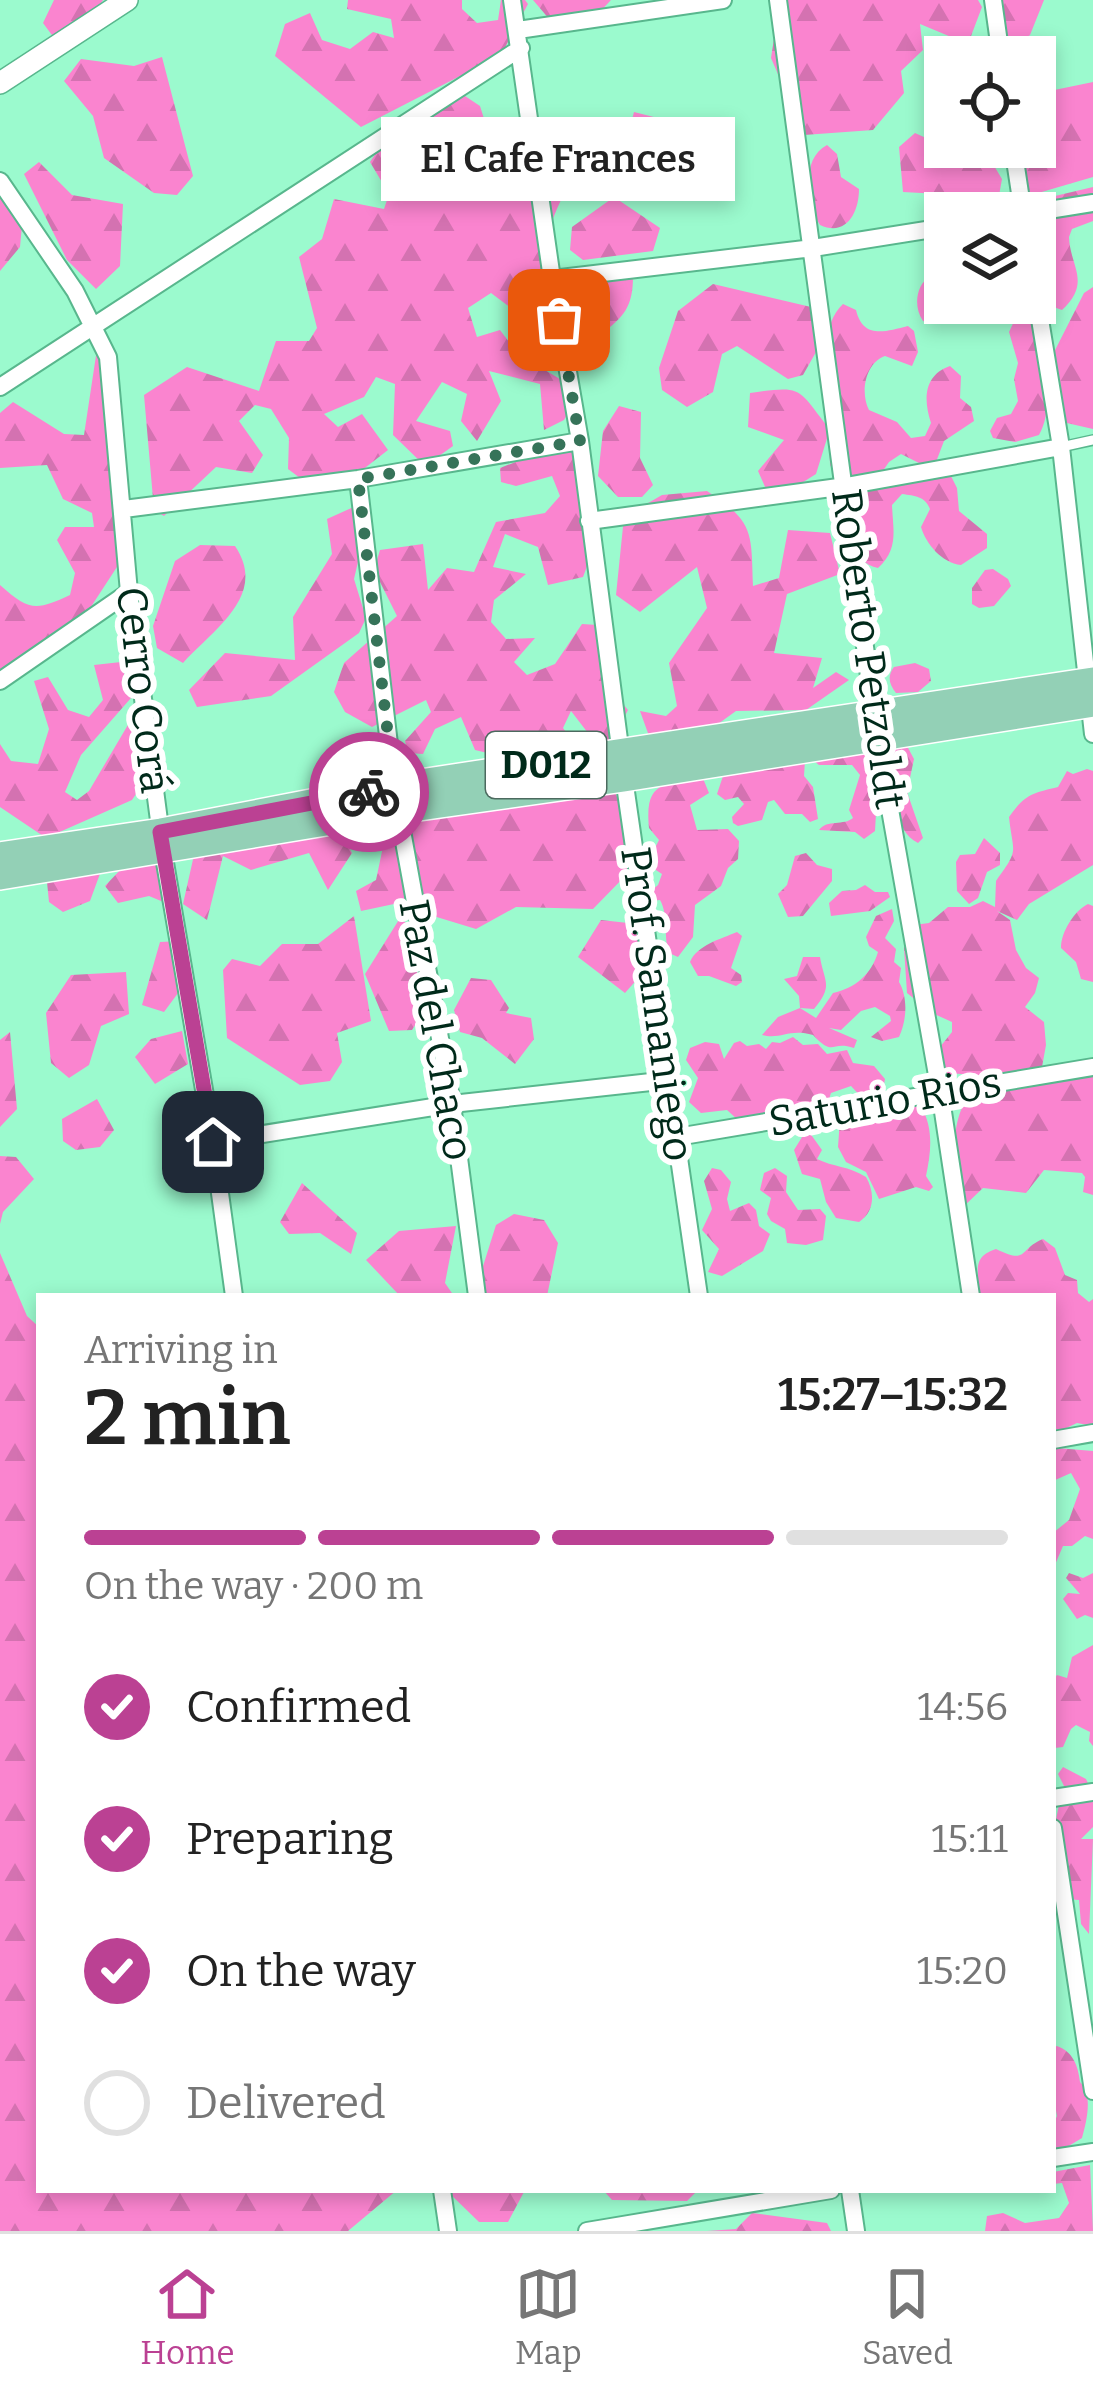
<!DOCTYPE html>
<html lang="en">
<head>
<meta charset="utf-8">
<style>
  body { margin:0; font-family:Bitter,serif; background:#f2f2f2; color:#222; height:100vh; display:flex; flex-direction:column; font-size:45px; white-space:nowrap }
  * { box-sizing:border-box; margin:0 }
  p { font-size:39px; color:#767676 }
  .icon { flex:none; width:66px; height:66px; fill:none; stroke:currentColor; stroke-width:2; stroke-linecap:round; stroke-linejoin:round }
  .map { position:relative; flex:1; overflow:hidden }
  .panel { position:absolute; left:36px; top:1293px; width:1020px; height:900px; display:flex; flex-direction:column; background:#fff; border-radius:0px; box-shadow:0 6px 18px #0003 }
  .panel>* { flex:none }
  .tools { position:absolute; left:924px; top:36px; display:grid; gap:24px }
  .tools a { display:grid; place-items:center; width:132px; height:132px; border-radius:0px; background:#fff; box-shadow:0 6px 18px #0003; font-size:60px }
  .pin { position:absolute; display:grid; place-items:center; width:102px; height:102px; color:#fff; margin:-51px; border-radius:24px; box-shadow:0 6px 18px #0006 }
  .courier { position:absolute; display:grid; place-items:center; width:120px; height:120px; margin:-60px; border:9px solid #bb4193; border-radius:50%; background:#fff; color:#222; box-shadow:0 3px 15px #0007 }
  .bubble { position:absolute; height:84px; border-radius:0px; background:#fff; box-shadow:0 6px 18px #0003; font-size:39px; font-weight:600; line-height:84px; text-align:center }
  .head em { font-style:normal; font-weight:600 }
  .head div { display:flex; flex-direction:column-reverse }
  .head { display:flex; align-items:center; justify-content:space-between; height:204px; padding:0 48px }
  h1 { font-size:78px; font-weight:600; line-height:90px }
  .bar { display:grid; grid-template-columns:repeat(4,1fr); gap:18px 12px; align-content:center; height:144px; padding:0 48px }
  .bar i { height:15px; border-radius:9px; background:#e0e0e0 }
  .bar .selected { background:#bb4193 }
  .bar p { grid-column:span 4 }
  ol { padding:0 48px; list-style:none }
  li { display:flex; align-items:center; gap:36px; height:132px }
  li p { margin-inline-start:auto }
  li .icon { padding:12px; border-radius:50%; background:#bb4193; color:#fff; stroke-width:4 }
  li:last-child { color:#767676 }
  li i { width:66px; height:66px; border:6px solid #e0e0e0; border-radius:50% }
  .tab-bar { display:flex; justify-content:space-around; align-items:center; height:168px; border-top:3px solid #e0e0e0; background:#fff; font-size:33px; color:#767676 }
  .tab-bar a { display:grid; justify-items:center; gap:6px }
  .tab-bar .selected { color:#bb4193 }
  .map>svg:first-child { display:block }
  .forest { fill:url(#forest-firs) }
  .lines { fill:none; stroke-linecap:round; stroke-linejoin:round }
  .service-casing { stroke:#58b78d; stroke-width:12 }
  .minor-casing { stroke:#58b78d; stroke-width:20 }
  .tertiary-casing { stroke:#58b78d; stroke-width:24 }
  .primary-casing { stroke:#fff; stroke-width:30 }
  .service { stroke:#fff; stroke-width:9 }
  .minor { stroke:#fff; stroke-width:16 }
  .tertiary { stroke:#fff; stroke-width:21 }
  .primary { stroke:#93d0b6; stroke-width:27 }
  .done { stroke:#367359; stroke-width:12; stroke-dasharray:0 21.6 }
  .route { stroke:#bb4193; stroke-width:15 }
  .labels { text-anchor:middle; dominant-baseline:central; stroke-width:12; stroke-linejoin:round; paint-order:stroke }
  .shield { fill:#fff; stroke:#4c6a5f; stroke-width:3 }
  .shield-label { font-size:39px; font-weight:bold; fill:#002a1a }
  .street-label { font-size:42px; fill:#002a1a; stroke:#fff }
</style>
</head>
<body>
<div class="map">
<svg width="1093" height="2231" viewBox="0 0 1093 2231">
  <defs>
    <pattern id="forest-firs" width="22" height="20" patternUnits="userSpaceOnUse" patternTransform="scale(3)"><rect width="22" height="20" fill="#fa84cf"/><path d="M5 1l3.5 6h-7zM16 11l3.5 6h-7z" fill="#d472b1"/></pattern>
  </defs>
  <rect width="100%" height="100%" fill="#9bface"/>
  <path class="forest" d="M54,0H103L83,34L60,46L43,23Z
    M348,0H462V9L477,23L498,20L501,0H525L528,4L501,55L361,127L275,56L285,24L310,13L322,40L350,49L373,32L394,38L391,19L347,9Z
    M533,0H611L596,16L550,20Z
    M780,0H978L982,7L968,44L920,24L923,50L901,71L904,93L873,130L804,135L771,58Z
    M988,0H1044L1030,35L1012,48L989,20Z
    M162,57L193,176L177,195L154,193L104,158L93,116L64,81L81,59L134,66Z
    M945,82V147H990L987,154L1002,179L998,201L983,213L940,194L903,192L899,147L915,133L935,142L942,130L926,115L931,95Z
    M1093,82V177L1028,196L1024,147H1035V94Z
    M462,94L480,106L491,141L554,144L572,179C559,202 535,252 544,278C551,298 564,307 559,330L547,335L491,293L468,308L477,337L500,330L518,354L570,385L576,399L564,420L544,430L540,384L489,371L501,401L477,441L461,421L467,394L442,382L416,421L450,431L453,446L425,466L393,435L395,384L376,377L364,397L324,414L338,427L362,414L388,450L339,488L316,490L288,469L289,438L271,409L255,405L239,421L263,455L252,473L216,467L164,516L154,510L144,395L187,367L259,391L276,341H309L317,328L299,257L322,239L334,199L384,209L389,194L370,162L396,124Z
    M634,112L717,133L709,151L629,175L620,164Z
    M827,145L837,154L841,177L859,189C859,213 846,237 820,225C806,203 801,158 827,145Z
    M39,162L72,195L123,204L120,266L96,289L67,260L24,174Z
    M0,183L23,215L20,247L0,271Z
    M1093,187V221L1072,229L1069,237C1070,267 1092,282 1062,310L1048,305L1035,292V213L1055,196Z
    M614,197L660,228L653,251L583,260L570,250L572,227Z
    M633,276C633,307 624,317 600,335L578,324V284Z
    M930,276L945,282V303H956L930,323L923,321C913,307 916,285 930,276Z
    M713,284L811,307L820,345L803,375L788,379L737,346L722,354L713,392L687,407L662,390L659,368L678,311Z
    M1093,287V429L1058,421L1049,362L1084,293Z
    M843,304L856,310C863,339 884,332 908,326L914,331L918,352L912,366L885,356C865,363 860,393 869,410L897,422L911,438L925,436L931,423C923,399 924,375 950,366L961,376L960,398L971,407L974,421L944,441L936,462L921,464L901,454L889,462L880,475L837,478L830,465L829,432L816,474L789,491L766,489L758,471L784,440L748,427L750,393C804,385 797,388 828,427L825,395L819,381C830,355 821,325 843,304Z
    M1025,312L1033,314C1040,352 1058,400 1039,435L1015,442L993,438L990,431L997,418L1011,414L1018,401L1014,379L1018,363L1009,332L1018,313Z
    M97,349L117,368L132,544L83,619L0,686V585C29,611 36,611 70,595L75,573L57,540L65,527H94L92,513L63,499L47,465L0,468V413L13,402L64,434L84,435Z
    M619,406L641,412L640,458L653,485L642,497H618L598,476L603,431Z
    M564,443L583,456L584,493L603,524L583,577L548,585L538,547L505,534L493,567L526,574L494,600L491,622L506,639L535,638L514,662L527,675L555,664L582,624L613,626L614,693L628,710L611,743L598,746L571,711L563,728L576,745L554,769L475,750L461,717L435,729L423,754L408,753L405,741L431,712L426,700L372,727L345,712L334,692L344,663L397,616L374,570L380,550L423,544L428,590L447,568L474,572L496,522L545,513L560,496L552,476L516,486L501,482L500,468Z
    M950,474L957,488L959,511L987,534V548L961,565C942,563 926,544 921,527L930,509C925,496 915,496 902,494L892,505C893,530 899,549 878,568C850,563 847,525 839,501L869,489Z
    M707,491C755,522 751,533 753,586L779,578L788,530L830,533L840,574L787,594L774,653L822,658L813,688L836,672L849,680L806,710L736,711L711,729L649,736L640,711L666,716L677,706L669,663L707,608L697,567L640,612L616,595L624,517L662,495Z
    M358,505L366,528L354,579L366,618L359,633L271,696L197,707L189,690L225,653L295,660L293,617L332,554L327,519Z
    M200,545L235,546C268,595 215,628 183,663L157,648L153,626L175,561Z
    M993,569L1008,579L1011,586L994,606L979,608L972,604V588L985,570Z
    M121,662L131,698L81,755L65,792L77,800L89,791L132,718L153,728L158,761L132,800L46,838L0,807V744L11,761L38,764L49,729L34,681L48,677L68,710L89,717L103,700L94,665Z
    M915,663L929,669L931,681L918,692L896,693C889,684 887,676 894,667Z
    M897,741L907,746L914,759L907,792L923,838L918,843C892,829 901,801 890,777L873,769L874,761Z
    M868,748L877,796L875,831L864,839L855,832L819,830C827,819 844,826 853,818L849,810L860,775L852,765H819L814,761Z
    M805,760L804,776L813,787L818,819L810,822L802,814H785L774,800L768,802L762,820L738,826L733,823L732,817L744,804L738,797L725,800L717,794L726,767Z
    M1087,769L1093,771V865L1029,904L1017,920L997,911L1010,920L1016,950L1026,968L1039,978L1035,993L1025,1007L1044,1022L1046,1045L1042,1067L1069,1078L1093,1071V1195L1083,1192L1085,1177L1082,1173L1044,1170L1026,1193L983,1188L960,1210C956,1162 944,1119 979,1082C966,1072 955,1071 941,1079L936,1052L952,1032V1022L932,1013L907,993L904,948L914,925L929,923L948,907H970L983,901L995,907L996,881C1020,848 1013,855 1009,817C1025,794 1033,793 1058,787L1067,771L1073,774Z
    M702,776L709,793L690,805L697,830L728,829L739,841L738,859L728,868L721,886L695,905L693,937L678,957L669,953C663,936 669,916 660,900L650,901L646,895L658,885L662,874L645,863L644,856L655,848L659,840L649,828C644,777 667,787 702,776Z
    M613,778L632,869L593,909L516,907L476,929L394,904L361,911L356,891L376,880L384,842L422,816L482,812L523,783Z
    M334,821L352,853L328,890L309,853L251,870L223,856L207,920L183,904L194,855Z
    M984,838L1000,853V865L987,872L978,898L969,904L957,891L956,862L960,855L975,854Z
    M140,849L169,868L173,906L149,896L118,903L105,886Z
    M44,852L101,871L90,901L63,912L49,902Z
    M806,853L817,865L832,869V881L803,916L788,917L778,894L787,885L795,856Z
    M865,885L875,892H888L890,897L870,911L831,916L829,903L842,891L856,890Z
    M1088,904L1093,906V982L1081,979L1076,962L1061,948C1061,932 1074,911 1088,904Z
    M892,909L894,921L885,938L896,949L894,962L901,968L899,982C908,997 907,1020 899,1037L882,1041L871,1037L891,1021L890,1016L875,1007L861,1011L841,1030L829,1028L857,1040L854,1048C830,1040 835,1058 813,1035C789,1028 781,1040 762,1035L778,1017L800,1008L799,996L784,979L797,976L803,957H820C824,982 834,985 814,1009L800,1008L816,1018L833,993C855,988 871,975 878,952L869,946L866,937L876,916Z
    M354,916L371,1021L337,1033L342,1062L330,1081L300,1085L227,1038L223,970L232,959L260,966L282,944H318Z
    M400,918L412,928L422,1014L412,1030L389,1031L365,974Z
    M601,920L637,924L647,968L625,993L578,957Z
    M737,932L742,936L731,968L741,975L742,982L736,986L709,976H698L690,962C697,945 721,939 737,932Z
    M180,941L184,985L164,1012L142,1005L160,942Z
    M126,972L129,1014L101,1026L89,1065L69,1078L51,1063L46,1013L71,975Z
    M471,978L491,980L509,1008L506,1013L531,1018L534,1039L515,1064L482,1038L460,1032L454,1010Z
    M182,1031L188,1064L155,1084L135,1057L151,1039Z
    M10,1032L17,1109L0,1127V1040Z
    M793,1037L803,1045L818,1044L827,1054L847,1050L853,1063L874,1066L885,1079L881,1100L865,1101L851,1086L831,1093L828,1102L832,1106L834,1121L828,1128L816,1130L813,1121L738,1120L727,1110L701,1113L689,1102L698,1078L686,1060L690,1048L705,1042L719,1044L724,1059L734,1043L740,1041L747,1046L759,1044L766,1049L772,1042L780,1043Z
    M97,1099L114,1130L100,1147L76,1150L63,1141L62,1119Z
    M915,1105L921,1106C934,1129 931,1152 926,1176L933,1187L929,1191L916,1187L879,1199L866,1172L846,1162L838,1147L840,1119L859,1110L865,1115Z
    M807,1129L822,1150L817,1159C833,1167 849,1166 866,1177C875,1192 875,1212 859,1222L836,1218L826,1202L820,1179L802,1174L794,1150Z
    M0,1156L16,1157L34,1179L3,1212L0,1224Z
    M712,1168L721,1170L731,1182L727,1199L730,1211L749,1203L756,1210L759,1226L770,1234L763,1251L722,1276L708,1272L719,1249L702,1230L712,1209L704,1181Z
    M775,1168L787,1176L786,1192L798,1210L820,1209L826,1216L823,1240L806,1245L787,1243L785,1229L771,1221L767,1214L771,1198L760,1190L764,1173Z
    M302,1183L357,1233L351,1254L320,1233L289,1234L280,1222Z
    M514,1214L544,1220L558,1243L547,1296H487L478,1282L496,1225Z
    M456,1226L445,1283L454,1296H400L366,1260L399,1231Z
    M1043,1239L1055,1248L1065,1275L1077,1280L1078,1293L1089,1302L1093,1299V1426L1077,1423L1060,1431L1053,1427V1296H977C982,1275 968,1258 996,1249C1029,1265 1018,1249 1043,1239Z
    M0,1253L27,1316L39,1327V2190H397L348,2231H0Z
    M1057,1448L1093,1451V1539L1085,1536L1072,1546H1063L1054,1567L1053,1533L1069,1520L1080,1489L1071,1473L1053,1481V1451Z
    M1069,1573L1083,1578L1093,1573V1618L1085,1615L1077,1619L1063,1599L1068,1593L1080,1594L1066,1578Z
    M1093,1645V1746L1089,1741L1090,1732L1076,1725L1071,1729L1063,1747L1055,1748L1054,1679L1057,1675L1067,1678L1072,1657Z
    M1063,1767L1086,1779L1093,1794V1827L1081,1839H1093L1089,1934L1081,1924L1079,1900L1066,1899L1053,1858L1063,1841L1054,1829L1059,1805L1068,1794L1058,1774Z
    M1057,2046C1073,2052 1078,2065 1080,2082C1093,2094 1087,2120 1082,2138L1067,2147L1053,2167V2125L1057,2116L1053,2095V2047Z
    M1090,2165L1093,2231H985L987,2216L1003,2213L1025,2223L1059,2218L1069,2203L1062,2183L1053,2184V2172Z
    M446,2190H525L508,2222H479Z
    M603,2190H698L687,2201L612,2200Z
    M752,2213L827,2223L831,2231H707L736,2229Z"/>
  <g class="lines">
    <g class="service-casing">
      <path id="service" d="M1061,447L1093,440"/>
    </g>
    <g class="minor-casing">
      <path id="minor" d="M512,0L552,279L580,441L624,778L699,1296
        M778,0L877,736L940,1092L971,1296
        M993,0L1001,57
        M518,30L723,0
        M1013,147L1023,213
        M0,181L75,291L108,357L129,592L163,851L213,1142L234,1296
        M1030,213L1093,203
        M552,279L813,248L945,227
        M1035,289L1061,447L1093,734
        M0,387L521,48
        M358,479L394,787L452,1104L477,1296
        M124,509L358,479L580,441
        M589,521L846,486L1061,447
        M0,681L129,592
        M677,1137L1093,1067
        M213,1142L452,1104L669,1080
        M1053,1440L1093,1433
        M1053,1798L1093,1792
        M1053,1828L1093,2091
        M1053,2158L1093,2152
        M442,2190L448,2231
        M850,2190L856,2231
        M587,2231L831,2190"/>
    </g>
    <g class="tertiary-casing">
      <path id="tertiary" d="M0,83L127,0"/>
    </g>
    <g class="primary-casing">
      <path id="primary" d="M0,856L161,832L394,787L1093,681
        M0,876L398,810L624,778L1093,703"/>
    </g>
    <use href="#service" class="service"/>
    <use href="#minor" class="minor"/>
    <use href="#tertiary" class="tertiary"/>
    <use href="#primary" class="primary"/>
  </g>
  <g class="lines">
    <path class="done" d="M369,792L394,787L358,479L580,441L559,320"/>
    <path class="route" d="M213,1142L160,832L369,792"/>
  </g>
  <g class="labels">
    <rect class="shield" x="486" y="732" width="120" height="66" rx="9"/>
    <g class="shield-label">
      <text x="546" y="765">D012</text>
    </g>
    <g class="street-label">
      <text transform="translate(868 649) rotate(82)">Roberto Petzoldt</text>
      <text transform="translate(143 690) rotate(83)">Cerro Corá</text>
      <text transform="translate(657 1004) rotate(82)">Prof. Samaniego</text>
      <text transform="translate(436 1030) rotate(80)">Paz del Chaco</text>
      <text transform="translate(885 1102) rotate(-10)">Saturio Rios</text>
    </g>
  </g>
</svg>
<div class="tools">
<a><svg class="icon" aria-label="locate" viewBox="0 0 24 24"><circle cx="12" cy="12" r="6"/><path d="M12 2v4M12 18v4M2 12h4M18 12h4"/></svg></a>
<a><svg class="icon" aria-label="layers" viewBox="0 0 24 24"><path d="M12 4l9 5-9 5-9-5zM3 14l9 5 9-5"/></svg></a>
</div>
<div class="pin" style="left:559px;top:320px;background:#ea580c"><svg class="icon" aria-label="bag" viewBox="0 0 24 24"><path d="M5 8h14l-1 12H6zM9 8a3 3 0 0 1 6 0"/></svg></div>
<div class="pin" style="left:213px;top:1142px;background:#1f2937"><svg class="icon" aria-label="home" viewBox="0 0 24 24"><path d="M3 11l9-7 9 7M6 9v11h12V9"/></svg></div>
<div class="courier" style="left:369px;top:792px"><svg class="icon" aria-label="bike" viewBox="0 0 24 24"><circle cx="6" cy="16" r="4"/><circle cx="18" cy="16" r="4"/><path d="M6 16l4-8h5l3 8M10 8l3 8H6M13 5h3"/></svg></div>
<div class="bubble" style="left:381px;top:117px;width:354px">El Cafe Frances</div>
<section class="panel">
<div class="head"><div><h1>2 min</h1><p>Arriving in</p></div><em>15:27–15:32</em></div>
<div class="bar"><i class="selected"></i><i class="selected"></i><i class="selected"></i><i></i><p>On the way · 200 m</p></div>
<ol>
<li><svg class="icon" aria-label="check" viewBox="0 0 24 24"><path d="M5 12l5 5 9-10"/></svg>Confirmed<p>14:56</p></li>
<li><svg class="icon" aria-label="check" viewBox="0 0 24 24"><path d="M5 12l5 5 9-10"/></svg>Preparing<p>15:11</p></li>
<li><svg class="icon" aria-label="check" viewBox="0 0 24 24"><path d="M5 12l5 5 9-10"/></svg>On the way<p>15:20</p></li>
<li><i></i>Delivered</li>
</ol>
</section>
</div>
<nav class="tab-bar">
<a class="selected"><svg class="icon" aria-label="home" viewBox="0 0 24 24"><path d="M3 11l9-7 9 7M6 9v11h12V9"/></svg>Home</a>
<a><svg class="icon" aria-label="map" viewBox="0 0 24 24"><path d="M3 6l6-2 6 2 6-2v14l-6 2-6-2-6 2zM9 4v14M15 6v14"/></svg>Map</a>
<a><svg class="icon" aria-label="saved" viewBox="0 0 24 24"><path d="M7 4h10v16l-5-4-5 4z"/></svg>Saved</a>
</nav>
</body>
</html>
